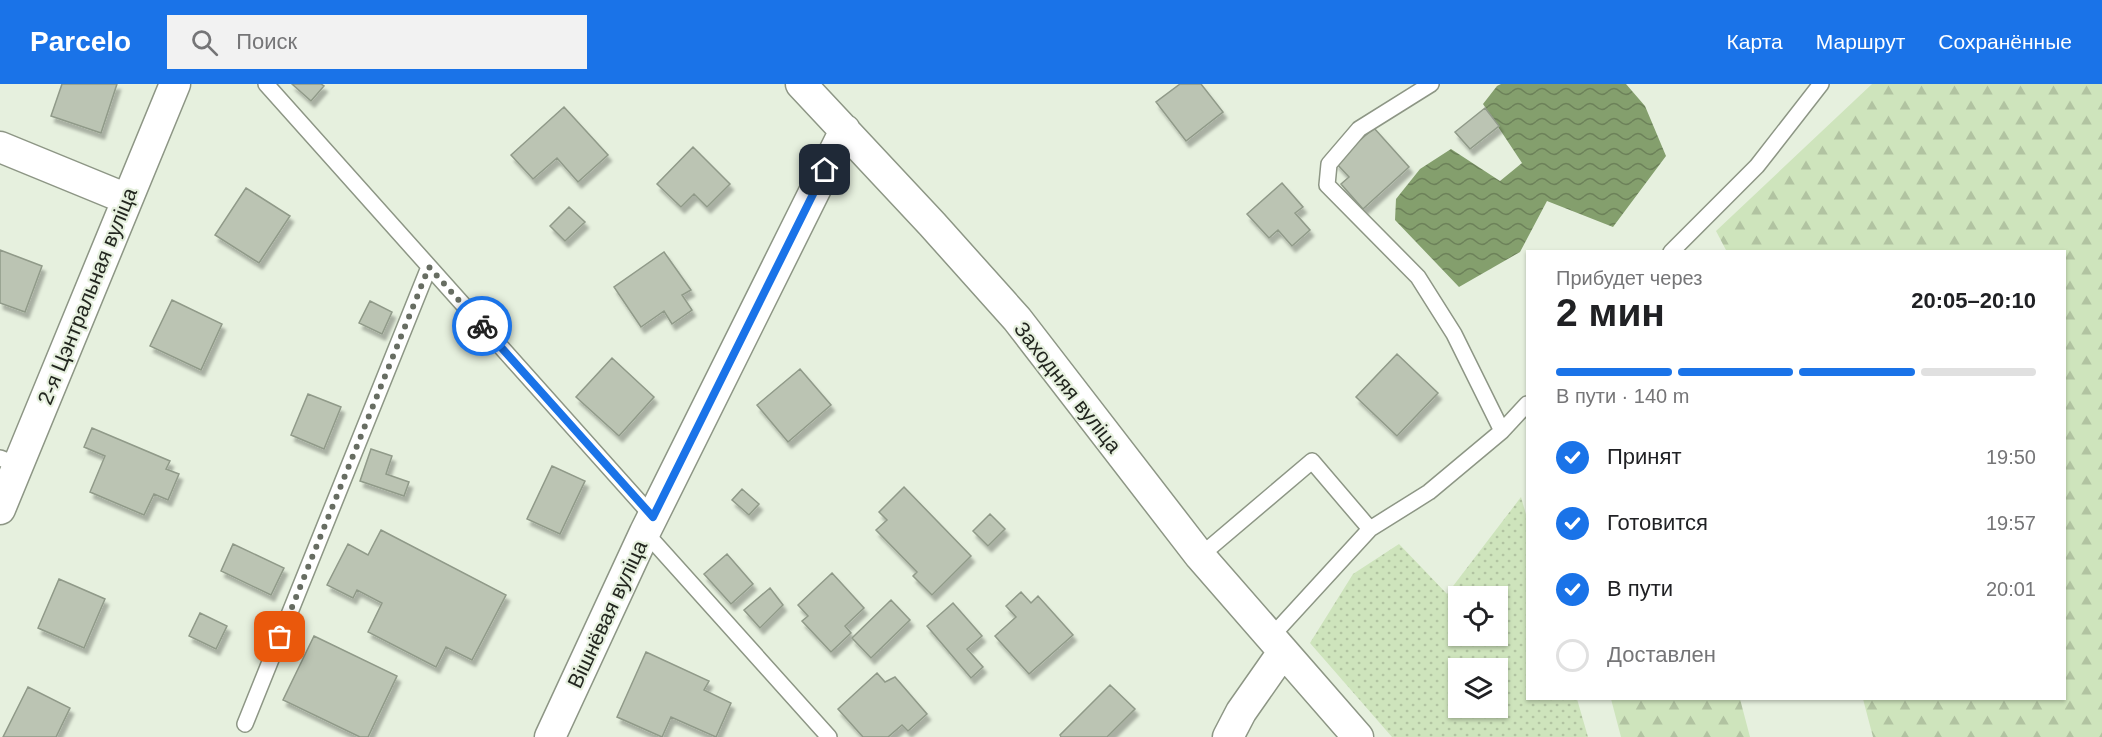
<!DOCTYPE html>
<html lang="ru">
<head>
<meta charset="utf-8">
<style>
  body { margin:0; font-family:Helvetica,sans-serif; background:#f2f2f2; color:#202124; height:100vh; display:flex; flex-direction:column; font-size:22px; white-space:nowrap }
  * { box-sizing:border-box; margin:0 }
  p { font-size:20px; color:#757577 }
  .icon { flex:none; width:33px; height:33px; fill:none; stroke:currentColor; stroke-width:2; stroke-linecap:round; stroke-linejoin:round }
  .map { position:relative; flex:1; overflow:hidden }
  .sheet { position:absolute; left:1526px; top:166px; width:540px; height:450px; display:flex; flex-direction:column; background:#fff; border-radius:0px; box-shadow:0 2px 4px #0004 }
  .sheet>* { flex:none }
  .fabs { position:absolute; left:1448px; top:502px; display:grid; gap:12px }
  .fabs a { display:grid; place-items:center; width:60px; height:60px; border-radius:0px; background:#fff; box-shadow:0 2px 4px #0004; font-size:30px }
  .pin { position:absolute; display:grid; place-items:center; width:51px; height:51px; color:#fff; margin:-26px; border-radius:12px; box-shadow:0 3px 9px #0006 }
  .courier { position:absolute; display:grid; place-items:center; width:60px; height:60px; margin:-30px; border:4px solid #1a73e8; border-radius:50%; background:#fff; color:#222; box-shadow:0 2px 8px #0007 }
  .headline em { font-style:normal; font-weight:700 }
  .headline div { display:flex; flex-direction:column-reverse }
  .headline { display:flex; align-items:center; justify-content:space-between; height:102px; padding:0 30px }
  h1 { font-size:39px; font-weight:700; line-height:45px }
  .bar { display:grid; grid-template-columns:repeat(4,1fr); gap:9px 6px; align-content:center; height:72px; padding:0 30px }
  .bar i { height:8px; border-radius:4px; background:#e0e0e0 }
  .bar .selected { background:#1a73e8 }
  .bar p { grid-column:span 4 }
  ol { padding:0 30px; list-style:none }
  li { display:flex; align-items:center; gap:18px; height:66px }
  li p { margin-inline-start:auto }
  li .icon { padding:6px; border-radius:50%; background:#1a73e8; color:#fff; stroke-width:4 }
  li:last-child { color:#757577 }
  li i { width:33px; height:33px; border:3px solid #e0e0e0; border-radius:50% }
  header { display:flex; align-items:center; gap:36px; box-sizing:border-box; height:84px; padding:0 30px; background:#1a73e8; color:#fff }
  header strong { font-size:28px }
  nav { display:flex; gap:33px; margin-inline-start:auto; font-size:21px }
  .search { width:420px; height:54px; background:#f2f2f2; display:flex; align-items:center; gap:15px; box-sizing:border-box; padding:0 21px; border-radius:0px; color:#757577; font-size:22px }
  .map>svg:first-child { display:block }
  .grass { fill:url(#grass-dots); fill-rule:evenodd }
  .forest { fill:url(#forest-firs) }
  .water { fill:url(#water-waves) }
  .building { fill:#bbc4b3; stroke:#909a89; stroke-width:1.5; filter:url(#shadow) }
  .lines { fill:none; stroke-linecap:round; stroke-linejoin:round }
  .service-casing { stroke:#8d9685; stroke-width:18 }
  .minor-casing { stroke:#8d9685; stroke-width:33 }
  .service { stroke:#fff; stroke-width:15 }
  .minor { stroke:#fff; stroke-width:30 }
  .done { stroke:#676d62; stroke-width:6; stroke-dasharray:0 10.8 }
  .route { stroke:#1a73e8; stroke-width:8 }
  .labels { text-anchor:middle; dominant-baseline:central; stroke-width:4.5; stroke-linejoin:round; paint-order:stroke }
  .street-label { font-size:21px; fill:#22261f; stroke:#e6f0de }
</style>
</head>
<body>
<header>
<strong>Parcelo</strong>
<div class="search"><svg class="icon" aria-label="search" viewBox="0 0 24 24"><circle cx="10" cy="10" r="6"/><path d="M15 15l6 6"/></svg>Поиск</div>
<nav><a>Карта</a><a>Маршрут</a><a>Сохранённые</a></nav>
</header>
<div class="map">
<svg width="2102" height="653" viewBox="0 0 2102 653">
  <defs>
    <pattern id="grass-dots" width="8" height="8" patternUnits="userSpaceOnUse" patternTransform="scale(1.5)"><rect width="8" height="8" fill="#cee4bc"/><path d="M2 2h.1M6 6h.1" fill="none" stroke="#b1c3a1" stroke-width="1.8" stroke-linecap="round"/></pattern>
    <pattern id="forest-firs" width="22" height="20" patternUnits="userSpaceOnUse" patternTransform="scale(1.5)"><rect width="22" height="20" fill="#cee4bc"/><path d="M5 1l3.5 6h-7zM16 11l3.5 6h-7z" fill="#b1c3a1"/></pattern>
    <pattern id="water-waves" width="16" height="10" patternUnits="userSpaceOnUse" patternTransform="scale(1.5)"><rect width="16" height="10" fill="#849f6d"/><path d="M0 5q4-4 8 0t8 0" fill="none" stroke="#6c8159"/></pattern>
    <filter id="shadow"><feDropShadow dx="3.5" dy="6" stdDeviation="1.5" flood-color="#0004"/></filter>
  </defs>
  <rect width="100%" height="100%" fill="#e6f0de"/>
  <path class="grass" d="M1521,413L1527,434V615H1577L1588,653H1392L1310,559L1353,490L1399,460L1447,510ZM1458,513H1497V552H1458ZM1458,585H1497V624H1458Z"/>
  <path class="forest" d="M1872,0H2102V653H1873L1863,615H2064V168H1727L1716,147Z
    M1611,615H1740L1750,653H1621Z"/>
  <path class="water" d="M1501,0H1626L1645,22L1666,72L1613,143L1547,117L1520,168L1459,203L1395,136L1396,115L1420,85L1451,65L1500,97L1522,79L1483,20L1497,2Z"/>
  <path class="building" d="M62,0H117L101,49L51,32Z
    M292,0H321L324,2L311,17Z
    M1180,0H1201L1223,28L1186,57L1156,18Z
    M564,23L608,71L578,98L557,74L533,95L511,71Z
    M1485,24L1499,42L1470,65L1455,48Z
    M1374,44L1409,83L1363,125L1341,100L1349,93L1335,78Z
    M693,63L730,100L707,123L694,110L681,123L657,100Z
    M1282,99L1303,123L1295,129L1310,146L1292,162L1278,146L1269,154L1247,130Z
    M246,104L290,132L259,179L215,151Z
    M569,123L585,138L565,157L550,142Z
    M0,166L42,182L25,228L0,219Z
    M664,168L691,206L682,211L692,226L672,240L664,227L641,243L614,203Z
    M172,216L222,240L201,286L150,262Z
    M370,217L392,228L382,250L359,239Z
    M1397,270L1438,309L1397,352L1356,313Z
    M612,274L654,313L619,352L576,313Z
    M800,285L831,321L788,358L757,321Z
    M308,310L341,323L324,365L291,351Z
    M92,344L170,377L166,385L179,390L168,416L154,410L144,431L90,408L105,372L84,363Z
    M371,365L392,372L386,390L409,398L404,412L360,397Z
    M552,382L585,397L560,450L527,435Z
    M904,403L971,472L932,511L913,492L917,488L876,446L887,436L879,428Z
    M742,405L759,420L749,431L732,416Z
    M990,430L1005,445L988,462L973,447Z
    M381,446L506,511L472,576L446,563L436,583L368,548L382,519L357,506L353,514L327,501L348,460L368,471Z
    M233,460L284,484L271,511L221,487Z
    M727,470L753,500L731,520L704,490Z
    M832,489L864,524L845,542L851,549L831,568L802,537L808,532L798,521Z
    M59,495L105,515L84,564L38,544Z
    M770,504L783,521L760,544L744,526Z
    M1021,508L1031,519L1038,512L1073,551L1029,590L995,552L1016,533L1006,522Z
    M891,516L910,536L871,574L852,554Z
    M953,519L982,552L967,565L983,583L971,594L927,542Z
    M200,529L227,542L216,565L189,552Z
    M314,552L397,592L368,653H360L283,616Z
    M646,568L709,597L704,606L731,619L716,653L671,633L662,653L617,633Z
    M877,589L885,598L895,593L927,630L908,647L902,641L888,653H863L838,625Z
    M1110,601L1135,625L1107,653H1061L1060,651Z
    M28,603L70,624L56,653H3Z"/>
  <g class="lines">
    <g class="service-casing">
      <path id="service" d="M266,0L653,433
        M1671,168L1757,82L1821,0
        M1502,347L1527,320
        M0,374L18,381
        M645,448L829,653
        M1200,472L1312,377L1370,445L1429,408L1502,347L1454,250L1418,193L1327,101L1329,80L1359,45L1431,0
        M1270,554L1370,445
        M245,640L429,183"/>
    </g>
    <g class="minor-casing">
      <path id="minor" d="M801,0L932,140L1017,235L1200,472L1358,653
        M0,63L127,115
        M0,425L175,0
        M550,653L645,448L845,46
        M1228,653L1241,628L1283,568"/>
    </g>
    <use href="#service" class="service"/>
    <use href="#minor" class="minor"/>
  </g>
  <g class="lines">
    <path class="done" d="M280,553L429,183L482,242"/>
    <path class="route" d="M482,242L653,433L825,86"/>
  </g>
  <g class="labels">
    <g class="street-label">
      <text transform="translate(87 212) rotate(-68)">2-я Цэнтральная вуліца</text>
      <text transform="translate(1068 303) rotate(52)">Заходняя вуліца</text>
      <text transform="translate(607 530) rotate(-65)">Вішнёвая вуліца</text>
    </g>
  </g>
</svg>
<div class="fabs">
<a><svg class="icon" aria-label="locate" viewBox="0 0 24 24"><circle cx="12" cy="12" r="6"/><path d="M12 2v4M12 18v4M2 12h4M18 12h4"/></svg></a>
<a><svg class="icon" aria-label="layers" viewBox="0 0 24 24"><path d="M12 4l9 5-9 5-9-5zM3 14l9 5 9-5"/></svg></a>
</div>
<div class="pin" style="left:280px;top:553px;background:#ea580c"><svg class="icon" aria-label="bag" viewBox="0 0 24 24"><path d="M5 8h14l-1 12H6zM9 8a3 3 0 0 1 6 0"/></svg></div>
<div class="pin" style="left:825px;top:86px;background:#1f2937"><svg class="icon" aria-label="home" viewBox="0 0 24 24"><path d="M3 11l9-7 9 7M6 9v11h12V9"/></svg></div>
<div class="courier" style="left:482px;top:242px"><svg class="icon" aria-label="bike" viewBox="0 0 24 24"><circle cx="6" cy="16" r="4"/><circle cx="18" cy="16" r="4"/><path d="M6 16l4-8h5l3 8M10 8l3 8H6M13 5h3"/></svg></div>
<section class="sheet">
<div class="headline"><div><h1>2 мин</h1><p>Прибудет через</p></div><em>20:05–20:10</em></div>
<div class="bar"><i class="selected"></i><i class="selected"></i><i class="selected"></i><i></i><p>В пути · 140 m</p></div>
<ol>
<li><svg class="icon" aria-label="check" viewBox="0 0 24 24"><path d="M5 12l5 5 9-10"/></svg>Принят<p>19:50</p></li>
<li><svg class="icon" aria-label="check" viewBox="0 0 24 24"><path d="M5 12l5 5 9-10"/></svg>Готовится<p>19:57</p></li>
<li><svg class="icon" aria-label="check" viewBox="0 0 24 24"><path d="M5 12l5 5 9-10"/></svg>В пути<p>20:01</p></li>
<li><i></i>Доставлен</li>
</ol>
</section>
</div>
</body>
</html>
